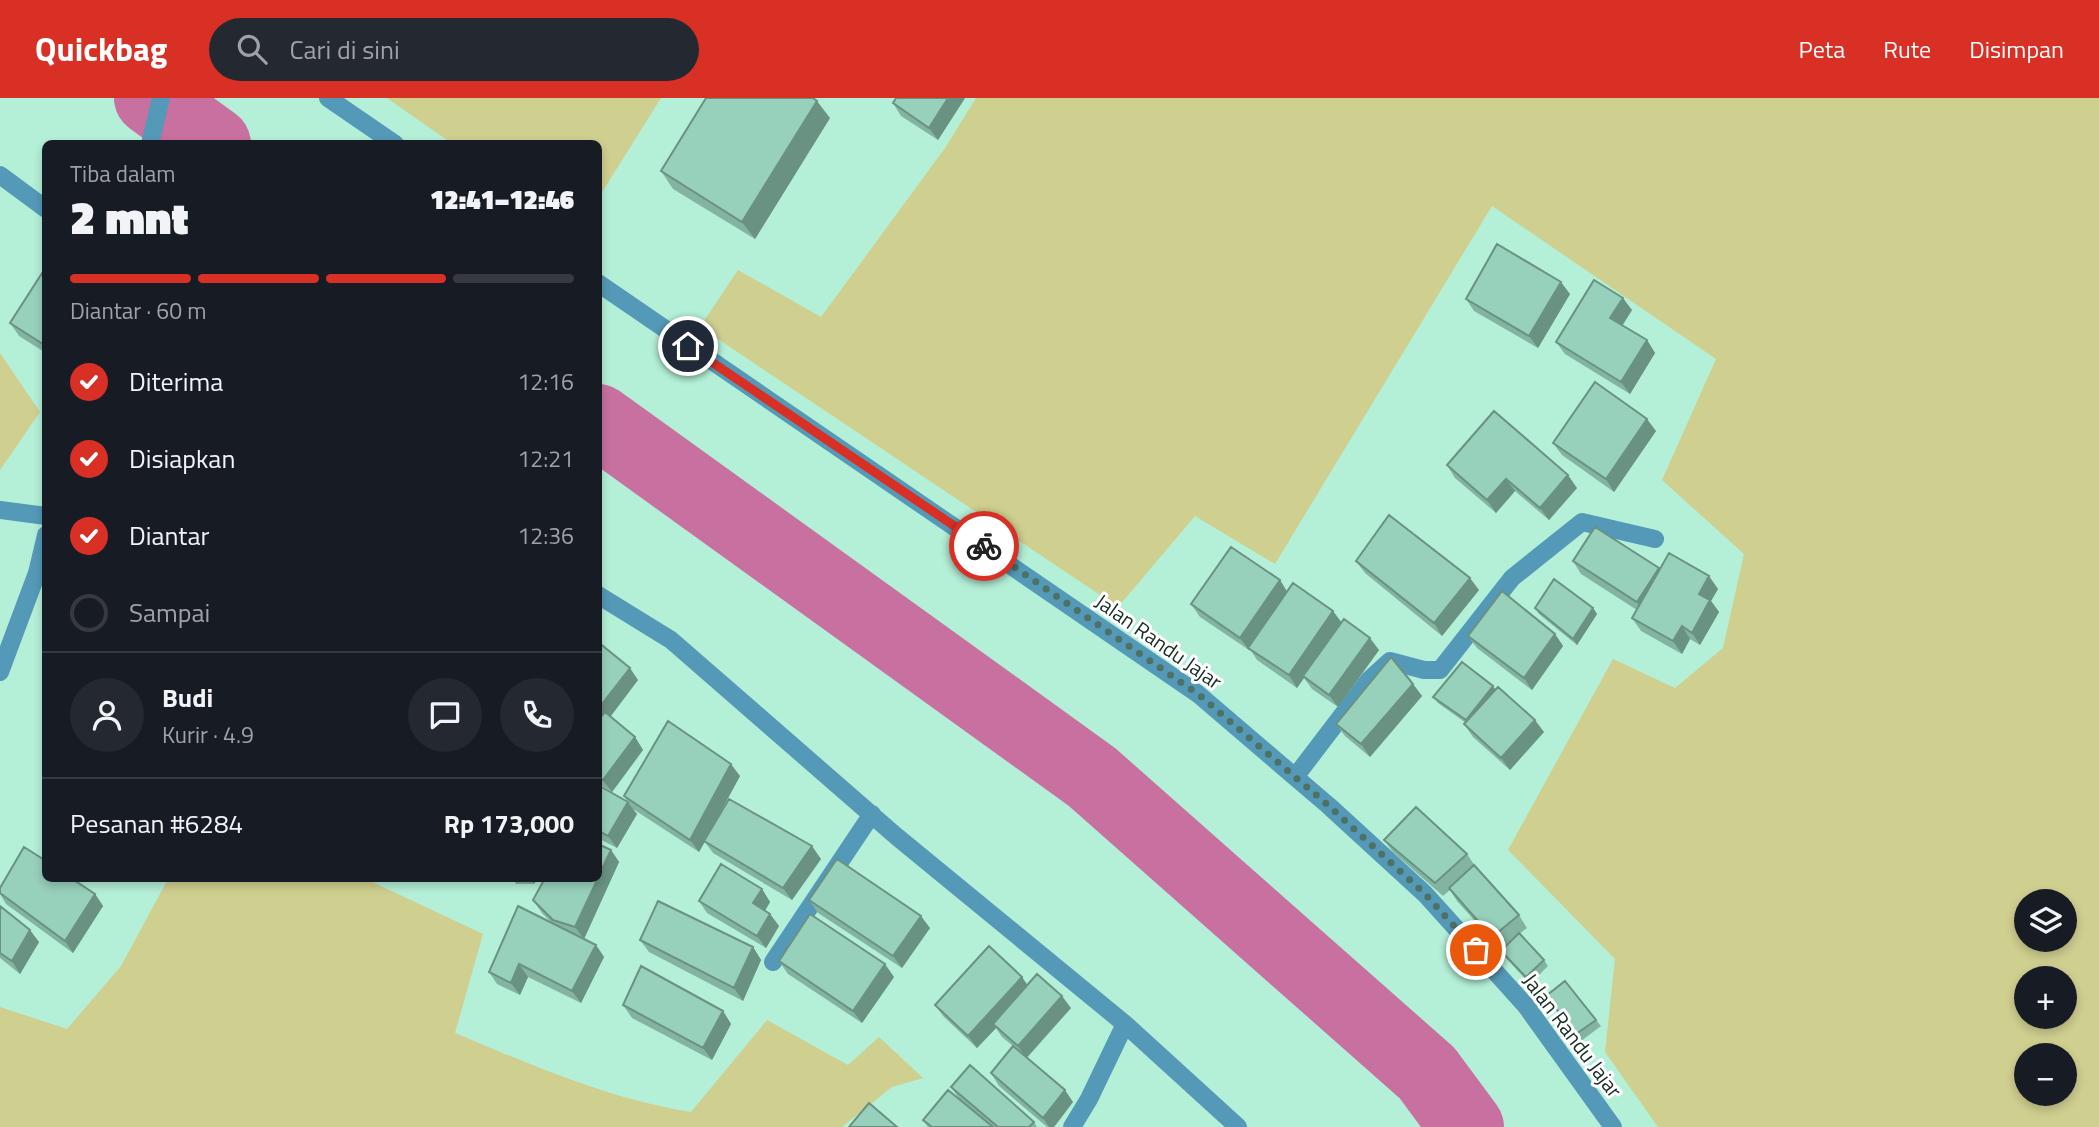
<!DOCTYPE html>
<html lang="id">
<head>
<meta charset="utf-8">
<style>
  body { margin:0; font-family:"Titillium Web",sans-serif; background:#242831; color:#f1f3f6; height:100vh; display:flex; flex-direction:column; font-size:26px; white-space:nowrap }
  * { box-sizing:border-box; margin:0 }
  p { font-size:23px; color:#9ea1a6 }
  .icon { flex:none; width:38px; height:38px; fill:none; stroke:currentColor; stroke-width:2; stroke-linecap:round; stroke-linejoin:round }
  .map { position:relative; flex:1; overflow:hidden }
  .sheet { position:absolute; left:42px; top:42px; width:560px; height:742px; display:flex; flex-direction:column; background:#171b24; border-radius:10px; box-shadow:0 4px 10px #0003 }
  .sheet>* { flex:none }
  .buttons { position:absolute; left:2014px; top:791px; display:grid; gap:14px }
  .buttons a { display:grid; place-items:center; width:63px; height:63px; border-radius:50%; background:#171b24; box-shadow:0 4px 10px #0003; font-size:35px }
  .pin { position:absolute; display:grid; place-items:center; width:60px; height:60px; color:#fff; margin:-30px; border:4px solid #fff; border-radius:50%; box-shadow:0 2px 7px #0007 }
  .courier { position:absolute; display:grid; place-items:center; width:70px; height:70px; margin:-35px; border:5px solid #d93025; border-radius:50%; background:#fff; color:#222; box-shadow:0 2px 9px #0007 }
  .head em { font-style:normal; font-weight:800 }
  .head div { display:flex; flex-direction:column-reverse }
  .head { display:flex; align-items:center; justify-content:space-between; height:119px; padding:0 28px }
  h1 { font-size:46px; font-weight:800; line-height:52px }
  .bar { display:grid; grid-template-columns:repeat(4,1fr); gap:10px 7px; align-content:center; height:84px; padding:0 28px }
  .bar i { height:9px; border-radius:5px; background:#363941 }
  .bar .current { background:#d93025 }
  .bar p { grid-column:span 4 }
  .line { display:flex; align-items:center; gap:18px; padding:0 28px; border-top:2px solid #363941 }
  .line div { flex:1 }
  .round { display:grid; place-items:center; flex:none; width:74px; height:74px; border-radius:37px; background:#242831 }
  ol { padding:0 28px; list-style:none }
  li { display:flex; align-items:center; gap:21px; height:77px }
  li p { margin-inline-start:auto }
  li .icon { padding:7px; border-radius:50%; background:#d93025; color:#fff; stroke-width:4 }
  li:last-child { color:#9ea1a6 }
  li i { width:38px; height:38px; border:4px solid #363941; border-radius:50% }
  header { display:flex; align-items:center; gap:42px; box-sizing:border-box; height:98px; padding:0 35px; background:#d93025; color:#fff }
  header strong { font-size:33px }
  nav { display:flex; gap:38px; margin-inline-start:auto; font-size:24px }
  .search { width:490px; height:63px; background:#242831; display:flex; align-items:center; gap:18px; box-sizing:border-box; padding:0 24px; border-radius:38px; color:#9ea1a6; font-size:26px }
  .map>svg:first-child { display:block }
  .green { fill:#cfcf90; fill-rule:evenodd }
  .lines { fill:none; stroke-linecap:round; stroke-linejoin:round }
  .river { stroke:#c8709f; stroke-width:74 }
  .minor { stroke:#5499b7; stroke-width:18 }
  .tertiary { stroke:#5499b7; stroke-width:18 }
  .wall { fill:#83b4a1 }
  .shaded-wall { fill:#6a9283 }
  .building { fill:#98d1bb; stroke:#6a9283; stroke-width:2 }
  .done { stroke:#4d7163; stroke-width:7; stroke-dasharray:0 12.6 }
  .route { stroke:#d93025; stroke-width:9 }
  .labels { text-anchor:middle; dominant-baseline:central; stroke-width:6; stroke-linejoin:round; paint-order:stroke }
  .street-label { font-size:21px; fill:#162d24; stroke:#fff }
</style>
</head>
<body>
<header>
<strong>Quickbag</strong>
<div class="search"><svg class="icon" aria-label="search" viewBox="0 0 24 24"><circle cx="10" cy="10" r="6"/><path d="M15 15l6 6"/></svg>Cari di sini</div>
<nav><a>Peta</a><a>Rute</a><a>Disimpan</a></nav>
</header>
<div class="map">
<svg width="2099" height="1029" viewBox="0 0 2099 1029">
  <rect width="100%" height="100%" fill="#b4efd7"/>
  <path class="green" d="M387,0H661L599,99L598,46L451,45Z
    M976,0H2099V1029H1658L1605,954L1615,861L1508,752L1613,561L1675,590L1723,550L1744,456L1662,382L1716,261L1492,108L1275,466L1195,418L1118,509L700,229L738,172L821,219L945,50ZM2026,803H2065V842H2026ZM2065,880V919H2026V880ZM2065,957V996H2026V957Z
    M0,255L40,314L0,372Z
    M168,781H366L483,836L455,935C532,967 608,1001 691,1014L767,922L848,967L879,939L923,980L892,989L842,1029H0V909L67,931L121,868Z"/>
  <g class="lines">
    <path class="river" d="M151,0L214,46
      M598,323L1092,679L1427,975L1467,1029"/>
    <path class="minor" d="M328,0L395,46
      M0,77L46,111
      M598,185L1198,596L1329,708L1425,796L1526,908L1613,1029
      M0,412L46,418
      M598,497L671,542L896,738L1125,926L1238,1029
      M1295,679L1369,582L1390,563L1424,572H1440L1512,480L1582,424L1655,441
      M773,864L872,716
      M1072,1029L1089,1001L1125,926"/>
    <path class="tertiary" d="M150,46L161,0
      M0,574L37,475L46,437"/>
  </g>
  <path class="wall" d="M965,0L938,42L901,18L893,5Z
    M830,20L755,141L673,91L661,73Z
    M46,169V255L19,238L10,225Z
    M1570,196L1538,250L1474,213L1466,201Z
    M1632,212L1622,227L1647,242L1655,255L1630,296L1565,256L1556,244Z
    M1656,333L1614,394L1562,357L1553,345Z
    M1447,367L1577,390L1549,422L1515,393L1496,415L1455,380Z
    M1356,463L1479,492L1442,538L1365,475Z
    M1573,463L1659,472L1718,491L1711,503L1719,514L1700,547L1690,541L1682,556L1641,533L1632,520L1637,512L1581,476Z
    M1287,493L1341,525L1379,552L1338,609L1312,591L1304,580L1297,590L1257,562L1250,551L1249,552L1200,519L1191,506Z
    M1535,510H1593L1597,516L1577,547L1539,516Z
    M1555,536L1563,548L1532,592L1477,550L1468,538Z
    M598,544L638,582L610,619L635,639L643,652L612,694L598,685Z
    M1413,586L1422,598L1370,659L1345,638L1336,626Z
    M1493,588L1496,592L1544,634L1510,672L1473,639L1464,626L1466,625L1438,605L1433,599Z
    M740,678L714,725L821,761L792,802L713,755L705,744L699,754L633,711L624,698Z
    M598,687L637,716L617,750L598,740Z
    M1384,742L1467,756L1475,768L1519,817L1527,830L1519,836L1544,862L1548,868L1530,886L1506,860L1501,853L1512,842L1501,852L1457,803L1450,792L1443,798L1393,754Z
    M611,752L619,764L584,841L596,847L604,859L581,905L528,879L520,897L497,886L489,874L552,825L542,815L533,802Z
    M512,780H538L534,786H516Z
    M0,790L95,796L103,808L73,855L6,806L0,796Z
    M762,791L770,804L765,812L770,816L779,828L766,850L707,815L699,803Z
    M809,802L930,830L902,870L818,815Z
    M0,808L39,844L20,876L0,860Z
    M640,842L753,849L761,862L743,903L649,854Z
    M779,863L894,879L862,925L788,876Z
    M1027,887L1071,910L1027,960L1073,1004L1054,1029H1047L999,988L991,975L1013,948L1002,939L996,930L977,950L944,919L935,907Z
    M1550,905L1596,922L1601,928L1581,943Z
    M623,907L723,913L731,926L712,962L632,920Z
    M951,989L1034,1024L1037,1029H928L923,1022L960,1002Z"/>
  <path class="shaded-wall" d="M948,0H965L938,42L929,30Z
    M817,3L830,20L755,141L742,124Z
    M1561,184L1570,196L1538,250L1529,238Z
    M1623,200L1632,212L1619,233L1610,220Z
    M1647,242L1655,255L1630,296L1621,284Z
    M1647,321L1656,333L1614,394L1606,381Z
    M1568,377L1577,390L1549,422L1540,410Z
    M1506,381L1515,393L1496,415L1487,402Z
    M1659,470L1667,483L1645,517L1637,504Z
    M1709,478L1718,491L1711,503L1719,514L1700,547L1692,535L1699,496Z
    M1470,480L1479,492L1442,538L1434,525Z
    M1280,482L1288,495L1249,552L1240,540Z
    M1593,510L1597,516L1577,547L1573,541Z
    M1333,513L1342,525L1297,590L1289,577Z
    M1682,528L1690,541L1682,556L1673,543Z
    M1555,536L1563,548L1532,592L1524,580Z
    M1370,540L1379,552L1338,609L1329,597Z
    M630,570L638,582L598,635V611Z
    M1413,586L1422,598L1370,659L1361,646Z
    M1493,588L1497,595L1470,628L1466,622Z
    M1535,622L1544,634L1510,672L1501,660Z
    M635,639L643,652L612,694L603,682Z
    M731,666L740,678L699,754L690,742Z
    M628,704L637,716L617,750L608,738Z
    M812,748L821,761L792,802L783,790Z
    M611,752L619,764L584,841L575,829Z
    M530,780H538L534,786Z
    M762,791L770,804L762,818L753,805Z
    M95,796L103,808L73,855L65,843Z
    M770,816L779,828L766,850L757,838Z
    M921,818L930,830L902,870L893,858Z
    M30,832L39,844L20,876L12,863Z
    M596,847L604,859L581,905L572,893Z
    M753,849L761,862L743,903L734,890Z
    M519,866L528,879L520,897L511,885Z
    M885,866L894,879L862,925L853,913Z
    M1022,879L1031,892L993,926L996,930L977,950L968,938Z
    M1062,898L1071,910L1026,960L1018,948Z
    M723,913L731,926L712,962L703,950Z
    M1065,992L1073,1004L1054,1029H1049L1043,1020Z"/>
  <path class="building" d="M706,0H813L817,3L742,124L661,73Z
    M896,0H948L929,30L893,5Z
    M1497,146L1561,184L1529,238L1466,201Z
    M46,169V248L10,225Z
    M1594,182L1623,200L1610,220L1647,242L1621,284L1556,244Z
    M1595,284L1647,321L1606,381L1553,345Z
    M1494,313L1568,377L1540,410L1506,381L1487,402L1447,367Z
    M1389,417L1470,480L1434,525L1356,463Z
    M1595,429L1659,470L1637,504L1573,463Z
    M1231,449L1280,482L1240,540L1191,506Z
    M1669,455L1709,478L1699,496L1710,502L1692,535L1682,528L1673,543L1632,520Z
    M1554,481L1593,510L1573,541L1535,510Z
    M1293,485L1333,513L1289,577L1248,550Z
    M1502,493L1555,536L1524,580L1468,538Z
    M1344,521L1370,540L1329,597L1303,578Z
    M598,544L630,570L598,611Z
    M1391,559L1413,586L1361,646L1336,626Z
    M1462,564L1493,588L1466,622L1433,599Z
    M1498,589L1535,622L1501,660L1464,626Z
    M605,614L635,639L603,682L598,678V623Z
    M668,623L731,666L690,742L624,698Z
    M598,687L628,704L608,738L598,732Z
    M729,701L812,748L783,790L704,743Z
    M1416,709L1467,756L1435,785L1384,742Z
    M598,746L611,752L598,779Z
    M24,749L46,763V780H71L95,796L65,843L0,795V790Z
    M837,761L921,818L893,858L809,802Z
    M721,766L762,791L753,805L770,816L757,838L699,803Z
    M1474,767L1519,817L1492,839L1449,790Z
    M545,780H598L575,829L553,822L533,802Z
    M658,803L753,849L734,890L640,842Z
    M0,808L30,832L12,863L0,855Z
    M518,808L596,847L572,893L519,866L511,885L489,874Z
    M810,816L885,866L853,913L779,863Z
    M1519,835L1544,862L1526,879L1501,853Z
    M989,848L1022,879L968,938L935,907Z
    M641,868L723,913L703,950L623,907Z
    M1037,876L1062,898L1018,948L993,926Z
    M1565,883L1596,922L1576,936L1546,898Z
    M1013,948L1065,992L1043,1020L991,975Z
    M970,967L1034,1024L1029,1029H998L951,989Z
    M948,992L993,1029H932L923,1022Z
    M869,1005L897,1029H849Z"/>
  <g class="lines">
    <path class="done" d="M984,448L1198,596L1329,708L1425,796L1476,852"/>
    <path class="route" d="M688,248L984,448"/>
  </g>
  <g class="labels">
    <g class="street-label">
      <text transform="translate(1159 543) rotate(35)">Jalan Randu Jajar</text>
      <text transform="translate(1573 937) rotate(53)">Jalan Randu Jajar</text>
    </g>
  </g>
</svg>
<div class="buttons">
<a><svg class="icon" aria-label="layers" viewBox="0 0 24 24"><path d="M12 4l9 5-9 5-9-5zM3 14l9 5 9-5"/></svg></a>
<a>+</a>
<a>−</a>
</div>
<div class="pin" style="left:1476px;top:852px;background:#ea580c"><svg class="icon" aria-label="bag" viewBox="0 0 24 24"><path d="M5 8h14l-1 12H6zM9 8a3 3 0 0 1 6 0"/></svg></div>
<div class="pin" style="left:688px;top:248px;background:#1f2937"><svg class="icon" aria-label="home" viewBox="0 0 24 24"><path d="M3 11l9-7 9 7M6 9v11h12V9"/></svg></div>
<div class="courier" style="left:984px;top:448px"><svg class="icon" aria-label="bike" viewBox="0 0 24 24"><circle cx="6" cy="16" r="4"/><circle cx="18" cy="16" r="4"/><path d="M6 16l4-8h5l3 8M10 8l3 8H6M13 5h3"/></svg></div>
<section class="sheet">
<div class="head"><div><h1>2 mnt</h1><p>Tiba dalam</p></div><em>12:41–12:46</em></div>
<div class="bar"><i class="current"></i><i class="current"></i><i class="current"></i><i></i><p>Diantar · 60 m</p></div>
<ol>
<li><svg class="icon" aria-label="check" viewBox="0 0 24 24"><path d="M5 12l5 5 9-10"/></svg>Diterima<p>12:16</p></li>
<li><svg class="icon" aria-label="check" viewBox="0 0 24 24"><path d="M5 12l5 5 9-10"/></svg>Disiapkan<p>12:21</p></li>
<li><svg class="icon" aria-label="check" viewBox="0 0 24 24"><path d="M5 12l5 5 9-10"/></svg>Diantar<p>12:36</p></li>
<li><i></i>Sampai</li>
</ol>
<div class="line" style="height:126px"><a class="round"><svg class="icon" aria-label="person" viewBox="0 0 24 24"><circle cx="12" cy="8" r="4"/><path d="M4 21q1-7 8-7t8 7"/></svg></a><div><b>Budi</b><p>Kurir · 4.9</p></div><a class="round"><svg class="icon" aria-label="chat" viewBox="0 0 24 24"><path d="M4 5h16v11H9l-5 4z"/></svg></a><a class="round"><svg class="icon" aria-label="phone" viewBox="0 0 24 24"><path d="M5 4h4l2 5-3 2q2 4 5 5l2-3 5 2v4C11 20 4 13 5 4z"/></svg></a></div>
<div class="line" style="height:91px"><div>Pesanan #6284</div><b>Rp 173,000</b></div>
</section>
</div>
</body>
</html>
